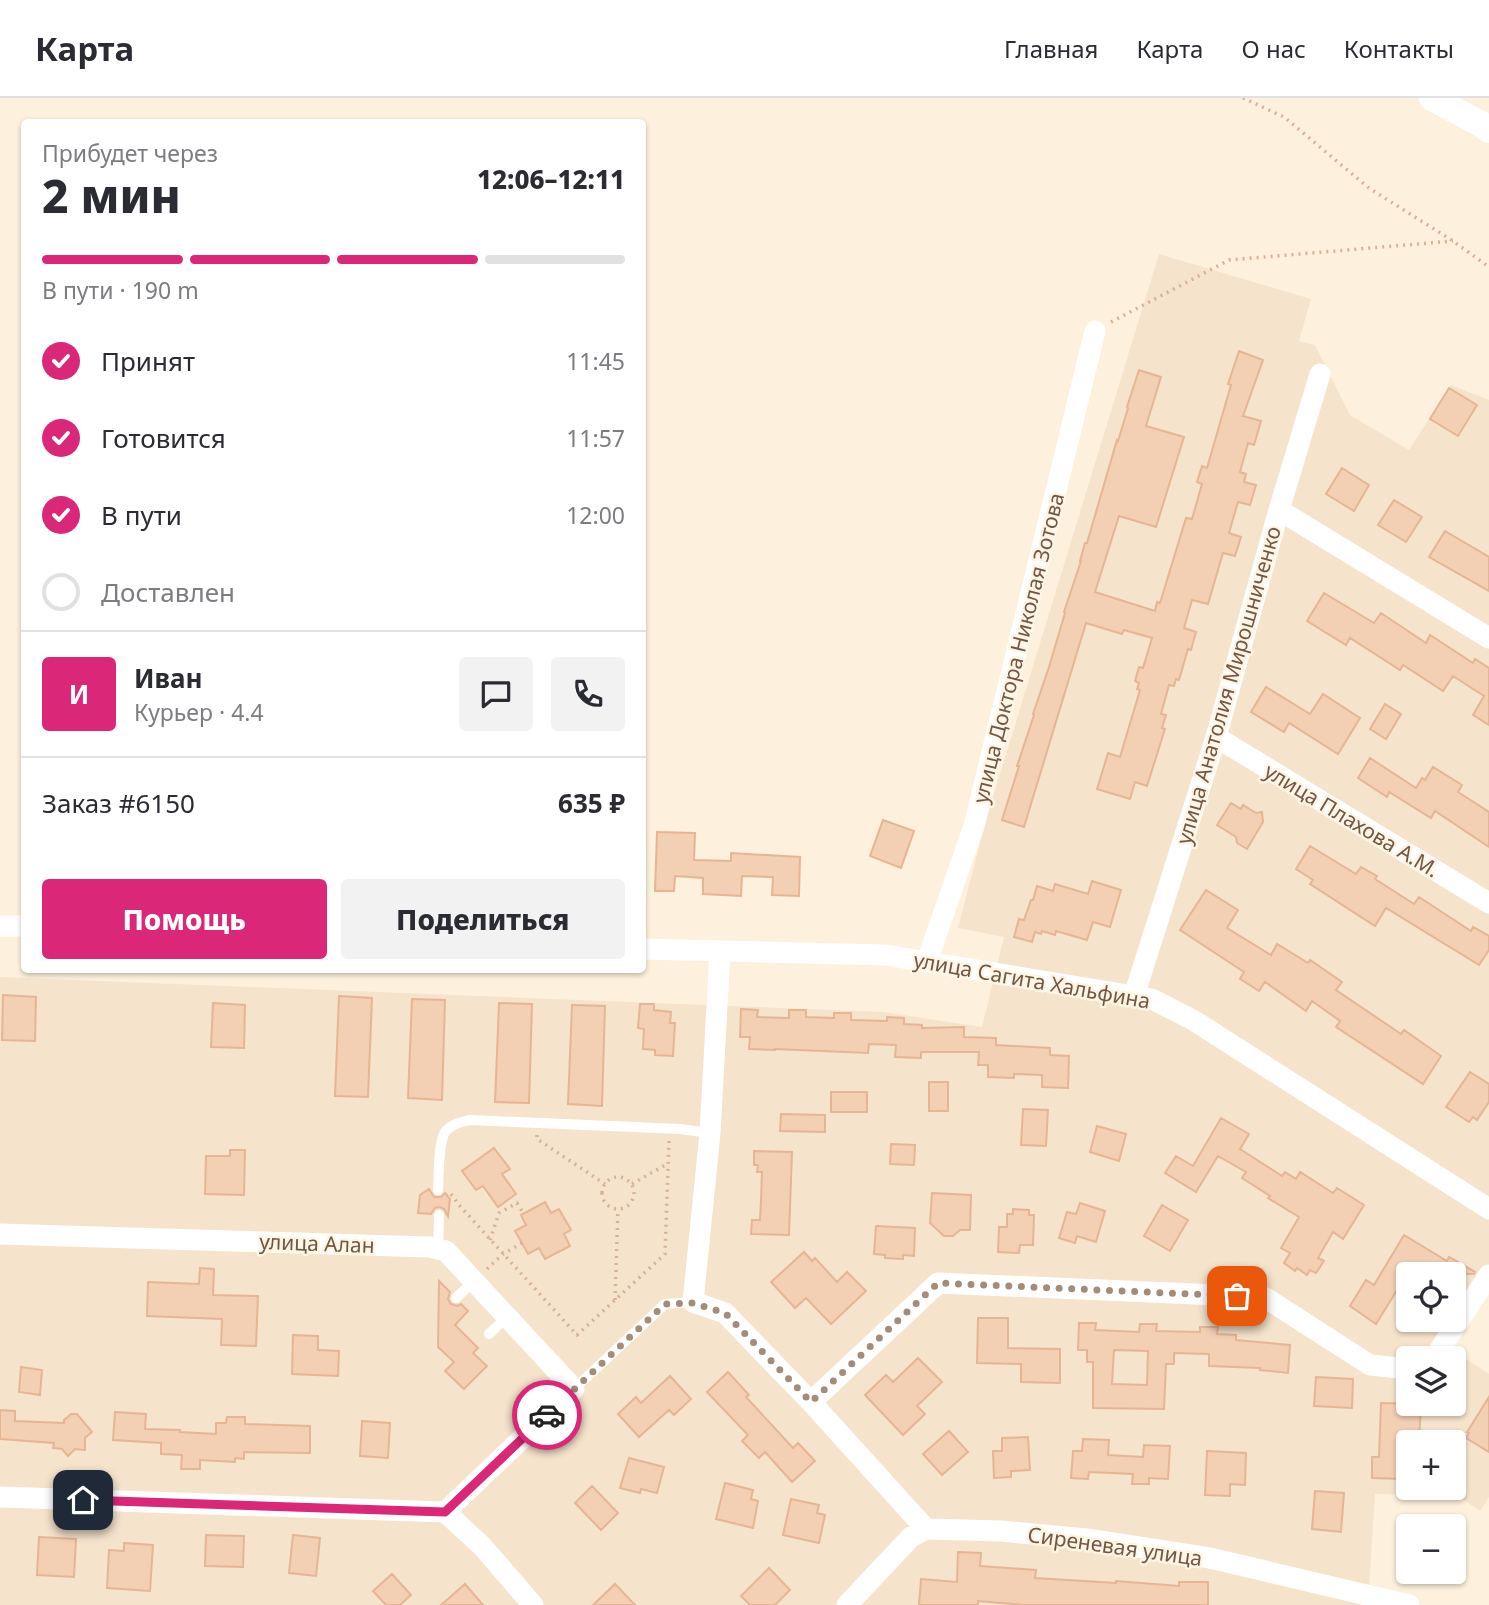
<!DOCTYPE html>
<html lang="ru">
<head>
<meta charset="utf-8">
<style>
  body { margin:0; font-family:"Noto Sans",sans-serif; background:#f2f2f3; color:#2b2b33; height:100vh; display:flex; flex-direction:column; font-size:26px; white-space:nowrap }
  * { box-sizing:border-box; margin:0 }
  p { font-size:23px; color:#7c7c81 }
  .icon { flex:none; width:38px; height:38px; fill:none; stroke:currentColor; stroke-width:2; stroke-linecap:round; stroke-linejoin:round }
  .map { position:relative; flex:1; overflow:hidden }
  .sheet { position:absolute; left:21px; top:21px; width:625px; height:854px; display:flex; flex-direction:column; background:#fff; border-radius:7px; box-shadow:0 2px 5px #0004 }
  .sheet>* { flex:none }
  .buttons { position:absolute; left:1396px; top:1164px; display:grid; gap:14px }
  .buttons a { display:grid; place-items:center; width:70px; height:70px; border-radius:7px; background:#fff; box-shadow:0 2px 5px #0004; font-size:35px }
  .pin { position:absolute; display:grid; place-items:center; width:60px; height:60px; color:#fff; margin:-30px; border-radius:14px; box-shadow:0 4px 10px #0006 }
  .courier { position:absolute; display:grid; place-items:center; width:70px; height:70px; margin:-35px; border:5px solid #db2777; border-radius:50%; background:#fff; color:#222; box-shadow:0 2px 9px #0007 }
  .head em { font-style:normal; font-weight:800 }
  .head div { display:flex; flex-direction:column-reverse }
  .head { display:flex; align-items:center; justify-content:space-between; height:119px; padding:0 21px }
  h1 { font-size:46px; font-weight:800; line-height:52px }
  .bar { display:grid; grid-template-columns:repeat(4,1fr); gap:10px 7px; align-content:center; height:84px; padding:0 21px }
  .bar i { height:9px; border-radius:5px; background:#e1e1e2 }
  .bar .on { background:#db2777 }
  .bar p { grid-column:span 4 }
  .line { display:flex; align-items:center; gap:18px; padding:0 21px; border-top:2px solid #e1e1e2 }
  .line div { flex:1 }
  .round { display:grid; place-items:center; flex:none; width:74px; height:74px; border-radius:7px; background:#f2f2f3 }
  ol { padding:0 21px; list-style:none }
  li { display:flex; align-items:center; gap:21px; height:77px }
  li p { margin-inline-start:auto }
  li .icon { padding:7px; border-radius:50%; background:#db2777; color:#fff; stroke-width:4 }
  li:last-child { color:#7c7c81 }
  li i { width:38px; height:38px; border:4px solid #e1e1e2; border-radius:50% }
  .action { display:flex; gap:14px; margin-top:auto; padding:14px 21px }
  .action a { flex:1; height:80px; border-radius:7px; background:#db2777; color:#fff; font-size:28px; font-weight:800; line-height:80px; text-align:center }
  .action a+a { background:#f2f2f3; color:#2b2b33 }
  header { display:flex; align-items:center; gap:42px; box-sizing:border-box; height:98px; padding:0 35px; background:#fff; border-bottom:2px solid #e1e1e2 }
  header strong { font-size:33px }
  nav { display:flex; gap:38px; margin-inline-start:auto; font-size:24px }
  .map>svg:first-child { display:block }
  .residential { fill:#f5e3cc; fill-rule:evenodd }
  .building { fill:#f3cfb4; stroke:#e6b594; stroke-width:2; fill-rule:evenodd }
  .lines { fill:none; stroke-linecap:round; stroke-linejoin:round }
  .path { stroke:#d7b298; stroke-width:3.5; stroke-dasharray:2 5; stroke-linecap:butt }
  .service { stroke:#fff; stroke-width:10 }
  .minor { stroke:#fff; stroke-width:21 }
  .tertiary { stroke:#fff; stroke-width:26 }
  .done { stroke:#a38d7a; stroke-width:7; stroke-dasharray:0 12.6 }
  .route { stroke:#db2777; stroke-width:9 }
  .labels { text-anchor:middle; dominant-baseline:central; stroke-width:5; stroke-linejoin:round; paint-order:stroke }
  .street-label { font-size:21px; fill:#735745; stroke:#fff5e4 }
</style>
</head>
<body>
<header>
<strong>Карта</strong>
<nav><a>Главная</a><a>Карта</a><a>О нас</a><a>Контакты</a></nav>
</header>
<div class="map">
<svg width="1489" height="1507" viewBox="0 0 1489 1507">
  <rect width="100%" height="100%" fill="#fdf1dd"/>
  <path class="residential" d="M1159,156L1311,201L1299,243L1315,247L1350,317L1409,352L1451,287L1489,302V1182L1448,1250L1489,1276V1399L1480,1413L1457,1397L1375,1396L1368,1507H0V879L883,914L982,929L1004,839L958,830L986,722ZM1409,1176H1454V1222H1409ZM1409,1260H1454V1306H1409ZM1409,1344H1454V1390H1409Z"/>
  <path class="building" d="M1239,253L1263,262L1243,318L1261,323L1254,347L1248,345L1240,374L1246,376L1244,384L1256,387L1250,407L1238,404L1229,435L1241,439L1235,458L1223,455L1208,506L1192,502L1184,530L1196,534L1191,552L1188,551L1179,582L1176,581L1174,588L1169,587L1161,616L1166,617L1162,630L1165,631L1147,688L1135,684L1130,701L1097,691L1108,655L1120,659L1140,592L1137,591L1139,585L1135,583L1139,569L1143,570L1152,540L1124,532L1122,536L1086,525L1024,729L1002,722L1019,668H1017L1034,617L1033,616L1049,569L1065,515L1064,514L1081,463H1080L1085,445H1087L1117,342L1118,343L1128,310L1127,309L1139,272L1161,279L1146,328L1184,339L1156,429L1119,418L1095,494L1155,513L1157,504L1160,505L1186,420L1192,421L1202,386L1197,384L1202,368L1207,370L1231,287L1228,286Z
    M1449,290L1477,307L1458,338L1430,321Z
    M1342,370L1369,387L1354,413L1326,396Z
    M1394,402L1422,419L1406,444L1378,427Z
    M1445,433L1489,459V493L1429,459Z
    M1324,495L1374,525L1381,515L1426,545L1430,537L1473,565L1475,561L1489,570V627L1473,617L1484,598L1453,578L1443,593L1403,567L1400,572L1350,540L1346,547L1307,523Z
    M1266,589L1310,616L1323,596L1360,620L1338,656L1289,625L1284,634L1251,614Z
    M1385,606L1401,616L1386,641L1370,631Z
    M1370,660L1416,690L1422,680L1425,682L1433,669L1462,687L1458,694L1489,714V749L1435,713L1431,720L1389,694L1387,699L1358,680Z
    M1231,705L1241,711L1243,707L1256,715L1262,714L1263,724L1247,751L1237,745L1236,739L1217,727Z
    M883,722L914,733L901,770L870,758Z
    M657,734L695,735L694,762L731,763V755L800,759L799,798L772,797L773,779L742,778L741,798L703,796V780L675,778L674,793H655Z
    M1310,748L1356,776L1361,769L1377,778L1375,781L1414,806L1419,799L1471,833L1473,829L1489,838V852L1479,867L1386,810L1375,828L1310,786L1313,782L1296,771Z
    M1092,783L1121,792L1110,829L1093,824L1087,842L1056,833L1055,837L1042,833L1041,836L1035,834L1032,844L1014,839L1019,821L1024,822L1031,802H1033L1037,788L1053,793L1055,786L1088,796Z
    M1206,792L1238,812L1227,830L1271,857L1277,846L1308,865L1310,862L1342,884L1336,892L1401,936L1404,932L1441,958L1423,986L1336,929L1340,923L1312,903L1306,913L1265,884L1259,893L1240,881L1244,874L1180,832Z
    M3,897L36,899L35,943L2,942Z
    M339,898L372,900L368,999L335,998Z
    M412,901L445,902L442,1002L408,1000Z
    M213,905L245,907L244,950L211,949Z
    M499,905L532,906L529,1005L495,1004Z
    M640,906H654V912L671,914L670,925H675L673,958L655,957V952L643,951L644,931L638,930Z
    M572,907L605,908L602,1008L568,1006Z
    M741,911L758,912L757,919L789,920V912H806V919L834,920V915H851V922L887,923V919L904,920V926L922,927V930L964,929V939L996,940V947L1050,950V957L1069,958L1068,990L1042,989V977L1014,976V980L988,979V967H978L979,954H921V960L895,959L896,947L869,946L868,955L775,951V952L749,951L750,939H740Z
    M1470,974L1489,986V1004L1477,1022L1473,1019L1469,1024L1446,1009Z
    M929,984H948V1013H929Z
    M831,994H867V1014H831Z
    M1023,1011L1048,1012L1046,1048L1021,1047Z
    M781,1016L825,1017V1034L780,1033Z
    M1221,1020L1249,1036L1240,1051L1282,1078L1285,1074L1296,1081L1300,1074L1333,1095L1337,1090L1364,1107L1343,1141L1333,1134L1318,1160L1324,1163L1316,1175L1310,1172L1307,1177L1297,1170L1295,1173L1284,1165L1290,1155L1281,1150L1299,1119L1268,1100L1270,1098L1242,1080L1246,1074L1218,1058L1196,1094L1165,1075L1176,1058L1193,1068Z
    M1097,1028L1126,1036L1119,1063L1090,1054Z
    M891,1046L915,1047L914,1067L890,1066Z
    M494,1050L510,1071L502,1076L516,1096L498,1109L483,1088L476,1092L462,1073Z
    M230,1052H245L244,1097L205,1096L206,1058H230Z
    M754,1053L792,1054L789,1137L751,1136L752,1122H760L761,1102L762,1074H757L758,1067H754Z
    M429,1091L434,1099H441L445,1095L450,1101L448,1118L444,1111L440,1109L435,1110L431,1116L418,1115L420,1097Z
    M932,1095L971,1097L970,1132H960L953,1138H944L930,1125Z
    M545,1104L551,1115L559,1111L571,1132L564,1136L570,1148L545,1161L539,1150L528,1156L515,1133L526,1127L521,1117Z
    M1080,1105L1105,1113L1096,1144L1077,1138L1075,1145L1059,1140L1067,1114L1076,1116Z
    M1162,1107L1188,1122L1170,1153L1144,1138Z
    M1013,1111L1029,1112V1117H1034L1033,1147H1020L1019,1155L998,1154L999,1129H1007V1116H1013Z
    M876,1128L915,1130L914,1158L903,1157V1161L885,1160V1157L874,1156Z
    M1404,1137L1447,1163L1449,1159L1475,1174L1474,1176H1407L1376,1226L1350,1208L1366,1182L1374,1187Z
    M804,1154L812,1163L815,1160L837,1184L847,1174L866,1193L831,1226L806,1200L795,1210L771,1184Z
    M200,1170L214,1171L213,1197L258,1198L256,1248L221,1247L222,1221L147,1218L148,1184L199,1186Z
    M439,1183L450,1194L448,1201L451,1206L457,1208L461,1206L468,1213L455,1227L478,1250L473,1255L487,1268L464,1291L445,1273L454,1264L438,1249Z
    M978,1220H1008V1250L1060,1251V1285L1021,1284V1266L977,1265Z
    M1079,1225H1096L1095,1232L1139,1234L1140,1226H1157L1156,1233L1200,1234V1229H1218L1217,1236L1236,1237V1242L1290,1247L1288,1275L1260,1272V1270L1209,1268V1256L1174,1255V1266H1166L1164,1311L1093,1310V1264H1087V1252H1078ZM1114,1252L1148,1253L1147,1287L1112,1286Z
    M293,1237L318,1238V1252L339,1253L338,1278L292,1276Z
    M918,1260L942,1284L917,1308L925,1316L903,1337L865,1297L886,1277L893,1284Z
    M21,1269L42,1272L40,1297L19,1294Z
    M728,1274L749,1297L746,1299L793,1350L798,1345L815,1363L792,1384L765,1354L759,1360L742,1343L748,1337L707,1294Z
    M670,1278L691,1301L674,1317L669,1312L639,1339L618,1316L636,1299L641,1305Z
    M1316,1279L1353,1281L1352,1310L1314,1308Z
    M1489,1299V1354L1466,1340L1469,1335L1467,1334Z
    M1381,1305L1421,1306L1419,1344H1405L1404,1381L1372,1380V1359H1379Z
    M0,1312L15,1313V1323L64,1325V1322L71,1316H77L92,1334L85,1340V1352L75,1351L68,1358L62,1351L53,1350L54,1345L0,1341Z
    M115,1314L146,1316L145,1331L180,1332V1334L216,1336V1325H226L227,1319H245V1326L310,1328V1355L244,1354V1361L235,1360V1364L200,1362V1371H181L182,1357L161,1356V1345L113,1342Z
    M362,1323L390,1325L388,1360L360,1358Z
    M949,1333L968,1354L942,1377L923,1356Z
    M1028,1339L1030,1372L1011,1373V1379L994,1380L993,1353H1002V1340Z
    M1083,1341L1109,1342L1108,1357L1143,1359L1144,1347L1170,1348L1168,1381L1149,1380V1386H1132L1133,1376L1089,1374L1088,1381L1071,1380L1073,1353H1082Z
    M1207,1353L1246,1355L1245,1387L1230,1386V1398L1205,1397Z
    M629,1360L664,1369L657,1395L641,1391L640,1395L620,1390Z
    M725,1385L753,1392L751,1401L758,1403L753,1430L716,1421Z
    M592,1388L618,1415L601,1432L575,1405Z
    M1315,1393L1344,1395L1341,1434L1312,1431Z
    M791,1401L819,1407L817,1415L825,1417L819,1445L783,1437Z
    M206,1437L244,1438L243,1469L205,1468Z
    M293,1437L320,1440L316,1478L289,1475Z
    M39,1439L76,1441L74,1479L37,1477Z
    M124,1445L153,1447L150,1493L107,1490L109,1452L124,1453Z
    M958,1454L981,1455L980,1468L1036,1472L1035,1480L1116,1485V1483L1179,1488V1484H1208V1507H1024L978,1503V1507H919L921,1481L957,1484Z
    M769,1470L790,1492L775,1507H750L741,1498Z
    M392,1476L411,1497L400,1507H386L373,1493Z
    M465,1486L483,1507H441Z
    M615,1486L635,1507H593Z"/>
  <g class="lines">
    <path class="path" d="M1243,0L1284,19L1369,90L1453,143L1489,169
      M1111,224L1229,162L1453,143
      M537,1037V1041L605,1086
      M602 1095a16 16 0 1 1 32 0a16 16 0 1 1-32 0Z
      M632,1086L667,1066
      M451,1096L459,1107L577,1237L665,1156L669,1043
      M490,1142L499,1115L517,1105L522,1113
      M487,1171L503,1156L522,1145
      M615,1202L618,1111"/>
    <path class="service" d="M438,1092C439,1077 438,1046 445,1034C451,1026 461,1024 470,1022L680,1031L710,1035
      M438,1151L439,1117
      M456,1200L474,1183
      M489,1236L507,1219
      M574,1291L665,1206L693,1204"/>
    <path class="minor" d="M1279,412L1489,540
      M1216,639L1489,805
      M0,828H24
      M642,851L885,857L1152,901L1193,922L1489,1111
      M720,854L710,1035L693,1204L725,1215L811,1304L926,1431
      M927,863L974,728L1095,233
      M1134,898L1216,639L1279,412L1320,276
      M0,1136L430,1149L446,1153L574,1291L445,1414
      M1434,1260L1489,1177
      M811,1304L938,1185L1264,1199L1370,1267L1409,1271
      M0,1399L445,1414L482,1448L533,1507
      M847,1507L911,1439L926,1431L1001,1433L1087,1441L1210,1460L1409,1507"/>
    <path class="tertiary" d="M1432,0L1481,26L1489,32"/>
  </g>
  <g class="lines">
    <path class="done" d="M547,1317L665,1206L693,1205L725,1215L811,1304L938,1185L1237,1198"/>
    <path class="route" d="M83,1402L445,1414L547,1317"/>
  </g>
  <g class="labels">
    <g class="street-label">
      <text transform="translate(1018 550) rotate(-76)">улица Доктора Николая Зотова</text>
      <text transform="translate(1228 587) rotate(-74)">улица Анатолия Мирошниченко</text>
      <text transform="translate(1352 722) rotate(31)">улица Плахова А.М.</text>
      <text transform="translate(1032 882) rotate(10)">улица Сагита Хальфина</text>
      <text transform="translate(317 1145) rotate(2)">улица Алан</text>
      <text transform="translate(1115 1448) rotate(8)">Сиреневая улица</text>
    </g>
  </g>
</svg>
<div class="buttons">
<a><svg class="icon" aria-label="locate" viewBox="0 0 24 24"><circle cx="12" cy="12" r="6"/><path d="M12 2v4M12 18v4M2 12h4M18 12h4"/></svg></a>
<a><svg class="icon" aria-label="layers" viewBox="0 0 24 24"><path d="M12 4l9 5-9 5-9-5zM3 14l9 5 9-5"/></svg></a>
<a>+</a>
<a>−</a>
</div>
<div class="pin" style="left:1237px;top:1198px;background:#ea580c"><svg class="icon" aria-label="bag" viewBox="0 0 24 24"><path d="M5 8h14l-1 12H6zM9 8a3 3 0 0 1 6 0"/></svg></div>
<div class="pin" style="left:83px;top:1402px;background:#1f2937"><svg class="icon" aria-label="home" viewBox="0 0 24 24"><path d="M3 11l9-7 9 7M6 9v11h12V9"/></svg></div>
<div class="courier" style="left:547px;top:1317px"><svg class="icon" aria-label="car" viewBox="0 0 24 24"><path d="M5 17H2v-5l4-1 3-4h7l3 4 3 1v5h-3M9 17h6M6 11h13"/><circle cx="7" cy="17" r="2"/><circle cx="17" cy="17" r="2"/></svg></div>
<section class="sheet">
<div class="head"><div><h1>2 мин</h1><p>Прибудет через</p></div><em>12:06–12:11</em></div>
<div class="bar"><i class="on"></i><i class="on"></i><i class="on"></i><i></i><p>В пути · 190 m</p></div>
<ol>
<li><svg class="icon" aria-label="check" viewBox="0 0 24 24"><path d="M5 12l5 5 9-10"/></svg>Принят<p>11:45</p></li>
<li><svg class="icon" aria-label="check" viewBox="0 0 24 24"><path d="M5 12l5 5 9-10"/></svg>Готовится<p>11:57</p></li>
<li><svg class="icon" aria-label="check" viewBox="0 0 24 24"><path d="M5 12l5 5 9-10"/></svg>В пути<p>12:00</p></li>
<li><i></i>Доставлен</li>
</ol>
<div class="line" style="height:126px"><b class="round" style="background:#db2777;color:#fff">И</b><div><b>Иван</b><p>Курьер · 4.4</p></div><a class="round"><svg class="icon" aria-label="chat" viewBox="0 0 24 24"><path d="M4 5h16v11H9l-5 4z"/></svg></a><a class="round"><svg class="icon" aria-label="phone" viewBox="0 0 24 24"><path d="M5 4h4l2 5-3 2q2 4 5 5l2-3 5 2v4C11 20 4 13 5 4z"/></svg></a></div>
<div class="line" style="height:91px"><div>Заказ #6150</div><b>635 ₽</b></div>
<div class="action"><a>Помощь</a><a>Поделиться</a></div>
</section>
</div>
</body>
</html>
